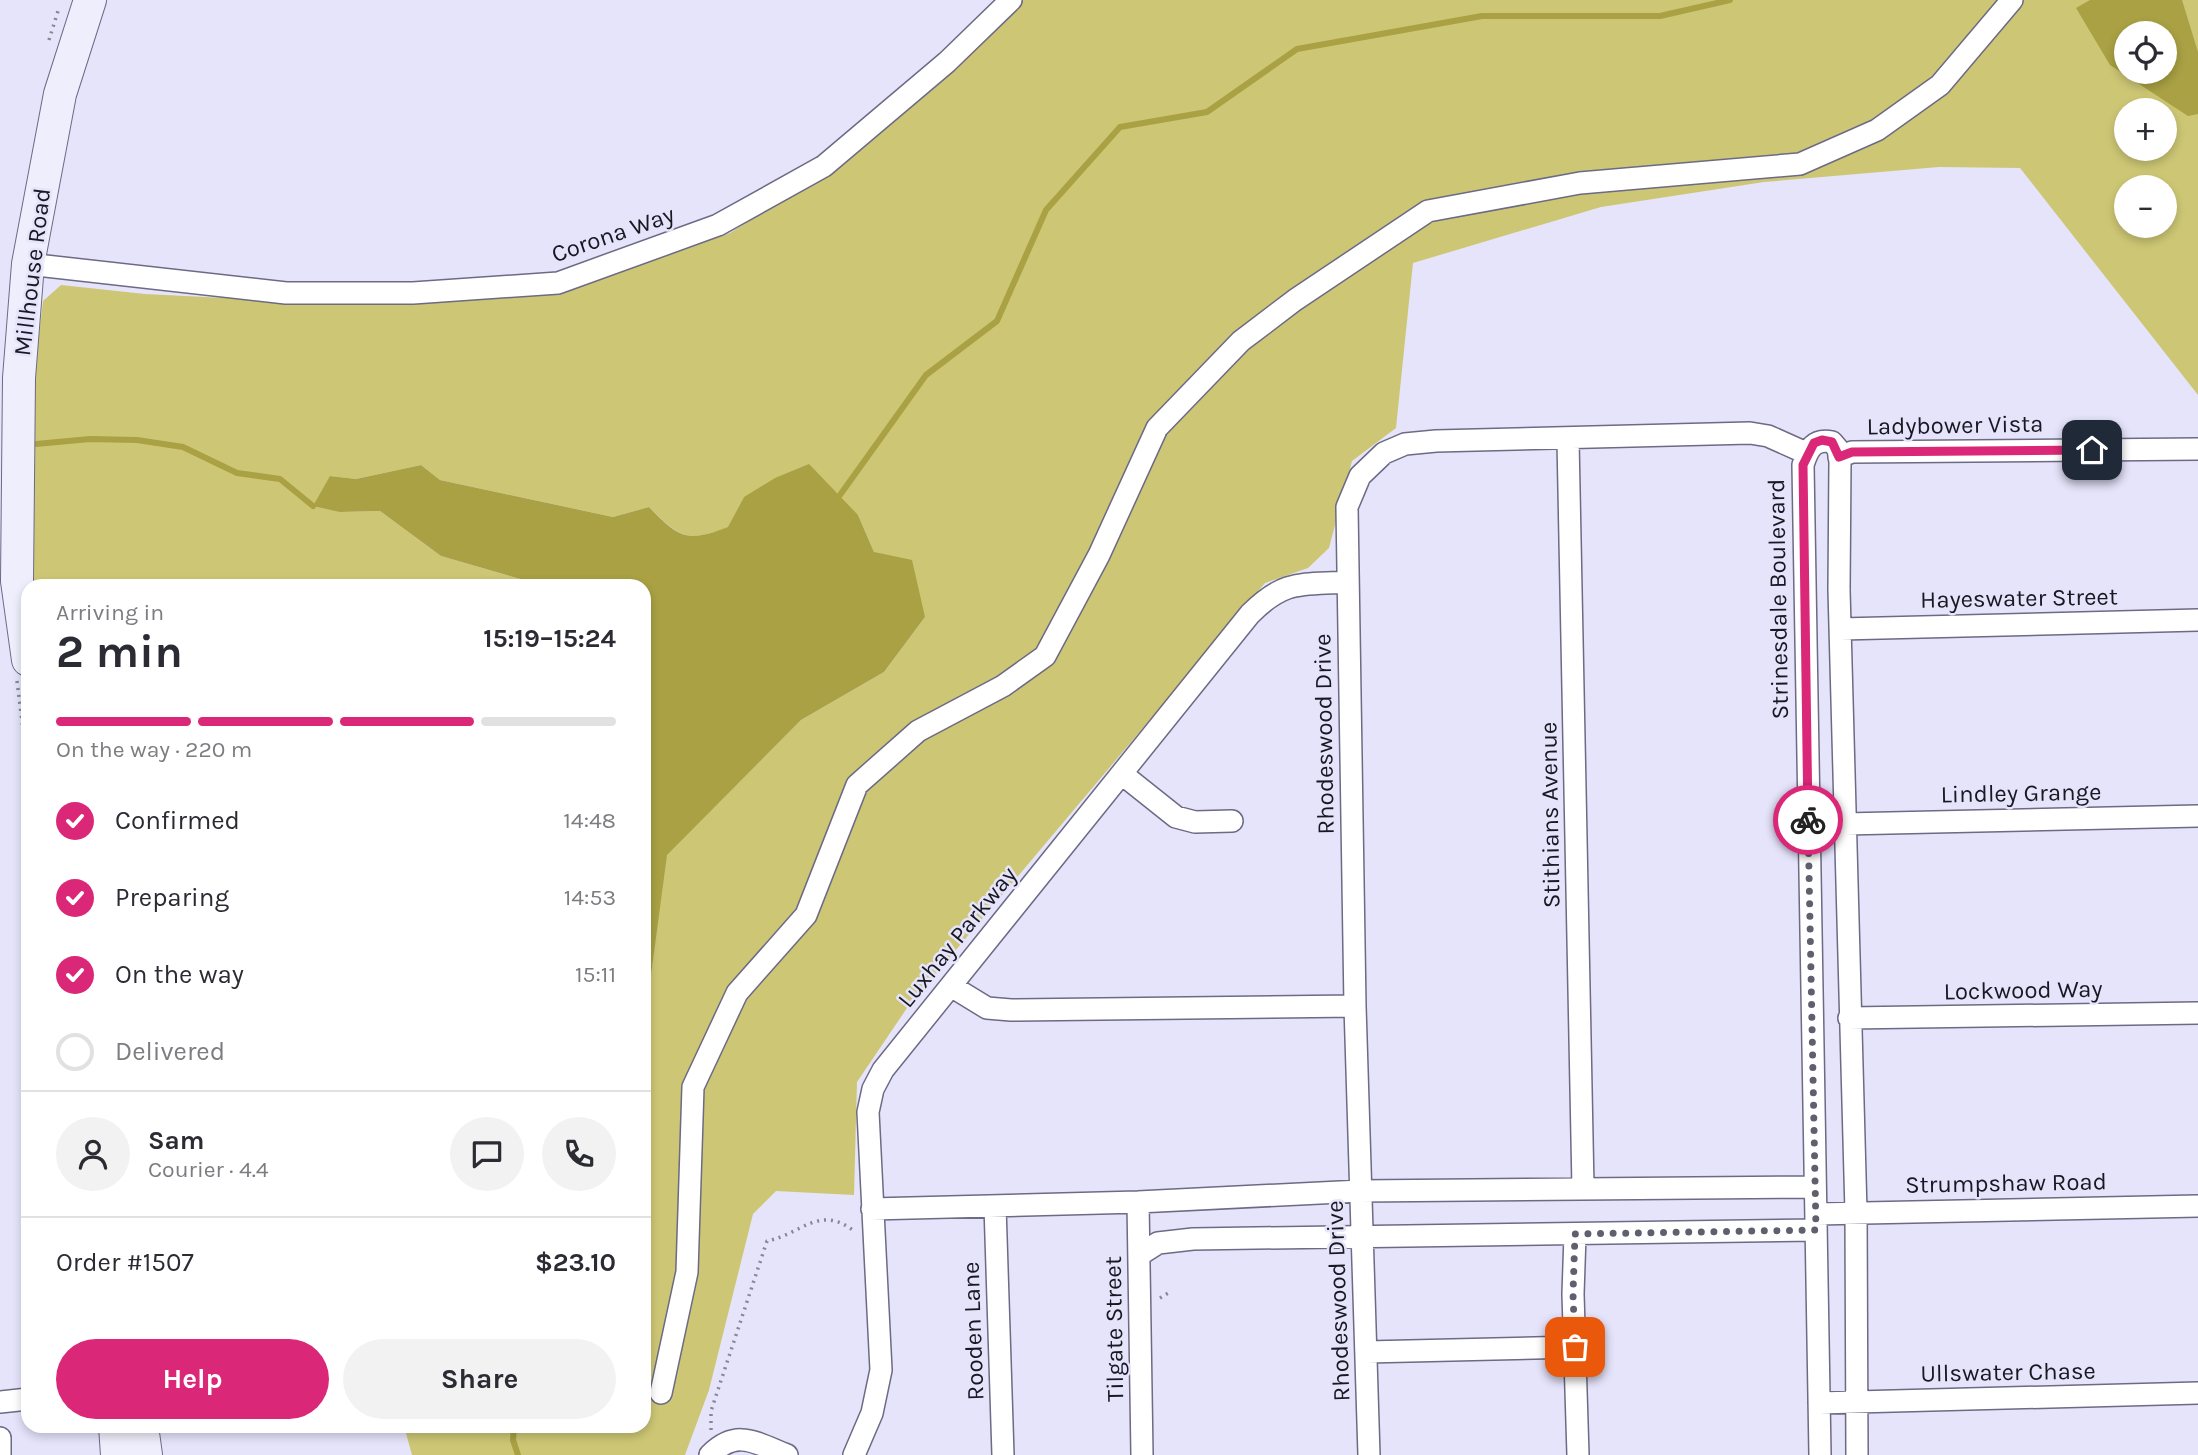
<!DOCTYPE html>
<html lang="en">
<head>
<meta charset="utf-8">
<style>
  body { margin:0; font-family:Karla,sans-serif; background:#f2f2f3; color:#2b2b33; height:100vh; display:flex; flex-direction:column; font-size:26px; white-space:nowrap }
  * { box-sizing:border-box; margin:0 }
  p { font-size:23px; color:#7c7c81 }
  .icon { flex:none; width:38px; height:38px; fill:none; stroke:currentColor; stroke-width:2; stroke-linecap:round; stroke-linejoin:round }
  .map { position:relative; flex:1; overflow:hidden }
  .panel { position:absolute; left:21px; top:579px; width:630px; height:854px; display:flex; flex-direction:column; background:#fff; border-radius:21px; box-shadow:0 4px 10px #0003 }
  .panel>* { flex:none }
  .tools { position:absolute; left:2114px; top:21px; display:grid; gap:14px }
  .tools a { display:grid; place-items:center; width:63px; height:63px; border-radius:50%; background:#fff; box-shadow:0 4px 10px #0003; font-size:35px }
  .pin { position:absolute; display:grid; place-items:center; width:60px; height:60px; color:#fff; margin:-30px; border-radius:14px; box-shadow:0 4px 10px #0006 }
  .courier { position:absolute; display:grid; place-items:center; width:70px; height:70px; margin:-35px; border:5px solid #db2777; border-radius:50%; background:#fff; color:#222; box-shadow:0 2px 9px #0007 }
  .head em { font-style:normal; font-weight:700 }
  .head div { display:flex; flex-direction:column-reverse }
  .head { display:flex; align-items:center; justify-content:space-between; height:119px; padding:0 35px }
  h1 { font-size:46px; font-weight:700; line-height:52px }
  .bar { display:grid; grid-template-columns:repeat(4,1fr); gap:10px 7px; align-content:center; height:84px; padding:0 35px }
  .bar i { height:9px; border-radius:5px; background:#e1e1e2 }
  .bar .active { background:#db2777 }
  .bar p { grid-column:span 4 }
  .line { display:flex; align-items:center; gap:18px; padding:0 35px; border-top:2px solid #e1e1e2 }
  .line div { flex:1 }
  .round { display:grid; place-items:center; flex:none; width:74px; height:74px; border-radius:37px; background:#f2f2f3 }
  ol { padding:0 35px; list-style:none }
  li { display:flex; align-items:center; gap:21px; height:77px }
  li p { margin-inline-start:auto }
  li .icon { padding:7px; border-radius:50%; background:#db2777; color:#fff; stroke-width:4 }
  li:last-child { color:#7c7c81 }
  li i { width:38px; height:38px; border:4px solid #e1e1e2; border-radius:50% }
  .action { display:flex; gap:14px; margin-top:auto; padding:14px 35px }
  .action a { flex:1; height:80px; border-radius:42px; background:#db2777; color:#fff; font-size:28px; font-weight:700; line-height:80px; text-align:center }
  .action a+a { background:#f2f2f3; color:#2b2b33 }
  .map>svg:first-child { display:block }
  .green { fill:#cdc775; fill-rule:evenodd }
  .water { fill:#a9a143; fill-rule:evenodd }
  .lines { fill:none; stroke-linecap:round; stroke-linejoin:round }
  .stream { stroke:#a9a143; stroke-width:6 }
  .street-casing { stroke:#6c6a84; stroke-width:24 }
  .secondary-casing { stroke:#6c6a84; stroke-width:34 }
  .path { stroke:#878697; stroke-width:3.5; stroke-dasharray:2 5; stroke-linecap:butt }
  .street { stroke:#fff; stroke-width:21 }
  .secondary { stroke:#efeefc; stroke-width:32 }
  .done { stroke:#605f6e; stroke-width:7; stroke-dasharray:0 12.6 }
  .route { stroke:#db2777; stroke-width:9 }
  .labels { text-anchor:middle; dominant-baseline:central; stroke-width:5; stroke-linejoin:round; paint-order:stroke }
  .street-label { font-size:24px; fill:#181822; stroke:#e5e4fb }
</style>
</head>
<body>
<div class="map">
<svg width="2198" height="1455" viewBox="0 0 2198 1455">
  <rect width="100%" height="100%" fill="#e5e4fb"/>
  <path class="green" d="M1015,0H2198V395L2020,168L1939,167L1764,182L1601,207L1413,263L1396,428L1352,461L1329,548L1308,568L1265,583L907,1008L857,1082L854,1195L776,1191L753,1214L709,1390L685,1455H412L404,1426H644V989L650,983L666,855L801,720L884,672L925,617L874,552L858,515L744,497L729,527C687,543 680,538 649,507L613,517L440,480L421,465L356,479L330,476L340,512L380,511L441,556L544,586H33V388L43,301L61,285L145,294L371,305L560,293L730,233L841,164ZM2126,33H2165V72H2126ZM2126,110H2165V149H2126ZM2126,187H2165V226H2126Z"/>
  <path class="water" d="M2090,0H2182L2198,52V114L2188,116L2110,65L2076,8ZM2126,33H2165V72H2126Z
    M809,464L858,515L874,552L912,560L925,617L884,672L801,720L667,855L650,983L644,989V586H544L441,556L380,511L340,512L313,506L330,476L356,479L421,465L440,480L613,517L649,507C679,538 687,543 728,527L744,497L775,478Z"/>
  <g class="lines">
    <path class="stream" d="M36,444L90,439L137,440L183,447L237,473L280,479L313,506
      M840,495L926,375L997,321L1046,210L1120,127L1207,112L1297,49L1482,16H1660L1730,0
      M514,1426L513,1440L518,1455"/>
    <g class="street-casing">
      <path id="street" d="M28,264L286,293H413L558,283L718,225L824,166L947,62L1011,0
        M1568,440L1583,1188
        M1839,457L1852,452L2198,449
        M1841,629L2198,620
        M1122,774L1176,817L1195,822L1232,821
        M1845,824L2198,816
        M951,986L987,1008L1011,1010L1355,1006
        M1849,1018L2198,1013
        M1138,1202L1142,1455
        M995,1206L1003,1455
        M872,1209L1138,1202L1360,1191L1815,1187
        M1816,1214L2198,1206
        M1575,1235L1573,1294L1578,1455
        M1139,1255L1158,1243L1193,1239L1816,1230
        M1367,1352L1575,1347
        M661,1393L687,1272L693,1087L737,993L806,915L857,785L918,731L1003,686L1045,656L1099,555L1157,428L1241,341L1295,300L1428,211L1580,183L1800,164L1877,130L1940,85L2012,0
        M0,1402L28,1399
        M1819,1403L2198,1393
        M0,1438V1455
        M710,1455C737,1428 756,1443 787,1455
        M854,1455L872,1413L881,1370L868,1112L873,1089L883,1070L1250,614C1285,579 1301,585 1347,582
        M1369,1455L1355,1006L1347,507L1360,476L1384,453L1405,444L1436,441L1750,433L1768,436L1806,453
        M1820,1455L1803,465C1808,449 1814,438 1832,442L1838,449L1840,462L1839,590L1856,1212L1857,1455"/>
    </g>
    <g class="secondary-casing">
      <path id="secondary" d="M28,660L17,581L19,378L28,264L60,94L90,0
        M115,1426L117,1455
        M142,1426L146,1455"/>
    </g>
    <path class="path" d="M49,40L58,11
      M17,681L28,769
      M1160,1298L1170,1292
      M711,1430V1411L767,1241C802,1234 819,1204 854,1231"/>
    <use href="#street" class="street"/>
    <use href="#secondary" class="secondary"/>
  </g>
  <g class="lines">
    <path class="done" d="M1575,1347L1573,1294L1575,1234L1816,1230L1808,820"/>
    <path class="route" d="M1808,820L1803,465L1814,443L1822,440L1832,442L1839,457L1852,452L2092,450"/>
  </g>
  <g class="labels">
    <g class="street-label">
      <text transform="translate(613 234) rotate(-19)">Corona Way</text>
      <text transform="translate(32 272) rotate(-83)">Millhouse Road</text>
      <text transform="translate(1955 425) rotate(-1)">Ladybower Vista</text>
      <text transform="translate(2019 598) rotate(-1)">Hayeswater Street</text>
      <text transform="translate(1778 599) rotate(-91)">Strinesdale Boulevard</text>
      <text transform="translate(1324 734) rotate(-91)">Rhodeswood Drive</text>
      <text transform="translate(2021 793) rotate(-1)">Lindley Grange</text>
      <text transform="translate(1550 815) rotate(-91)">Stithians Avenue</text>
      <text transform="translate(957 937) rotate(-51)">Luxhay Parkway</text>
      <text transform="translate(2023 990) rotate(-1)">Lockwood Way</text>
      <text transform="translate(2006 1183) rotate(-1)">Strumpshaw Road</text>
      <text transform="translate(1338 1301) rotate(-92)">Rhodeswood Drive</text>
      <text transform="translate(1114 1329) rotate(-91)">Tilgate Street</text>
      <text transform="translate(973 1331) rotate(-92)">Rooden Lane</text>
      <text transform="translate(2008 1372) rotate(-1)">Ullswater Chase</text>
    </g>
  </g>
</svg>
<div class="tools">
<a><svg class="icon" aria-label="locate" viewBox="0 0 24 24"><circle cx="12" cy="12" r="6"/><path d="M12 2v4M12 18v4M2 12h4M18 12h4"/></svg></a>
<a>+</a>
<a>−</a>
</div>
<div class="pin" style="left:1575px;top:1347px;background:#ea580c"><svg class="icon" aria-label="bag" viewBox="0 0 24 24"><path d="M5 8h14l-1 12H6zM9 8a3 3 0 0 1 6 0"/></svg></div>
<div class="pin" style="left:2092px;top:450px;background:#1f2937"><svg class="icon" aria-label="home" viewBox="0 0 24 24"><path d="M3 11l9-7 9 7M6 9v11h12V9"/></svg></div>
<div class="courier" style="left:1808px;top:820px"><svg class="icon" aria-label="bike" viewBox="0 0 24 24"><circle cx="6" cy="16" r="4"/><circle cx="18" cy="16" r="4"/><path d="M6 16l4-8h5l3 8M10 8l3 8H6M13 5h3"/></svg></div>
<section class="panel">
<div class="head"><div><h1>2 min</h1><p>Arriving in</p></div><em>15:19–15:24</em></div>
<div class="bar"><i class="active"></i><i class="active"></i><i class="active"></i><i></i><p>On the way · 220 m</p></div>
<ol>
<li><svg class="icon" aria-label="check" viewBox="0 0 24 24"><path d="M5 12l5 5 9-10"/></svg>Confirmed<p>14:48</p></li>
<li><svg class="icon" aria-label="check" viewBox="0 0 24 24"><path d="M5 12l5 5 9-10"/></svg>Preparing<p>14:53</p></li>
<li><svg class="icon" aria-label="check" viewBox="0 0 24 24"><path d="M5 12l5 5 9-10"/></svg>On the way<p>15:11</p></li>
<li><i></i>Delivered</li>
</ol>
<div class="line" style="height:126px"><a class="round"><svg class="icon" aria-label="person" viewBox="0 0 24 24"><circle cx="12" cy="8" r="4"/><path d="M4 21q1-7 8-7t8 7"/></svg></a><div><b>Sam</b><p>Courier · 4.4</p></div><a class="round"><svg class="icon" aria-label="chat" viewBox="0 0 24 24"><path d="M4 5h16v11H9l-5 4z"/></svg></a><a class="round"><svg class="icon" aria-label="phone" viewBox="0 0 24 24"><path d="M5 4h4l2 5-3 2q2 4 5 5l2-3 5 2v4C11 20 4 13 5 4z"/></svg></a></div>
<div class="line" style="height:91px"><div>Order #1507</div><b>$23.10</b></div>
<div class="action"><a>Help</a><a>Share</a></div>
</section>
</div>
</body>
</html>
